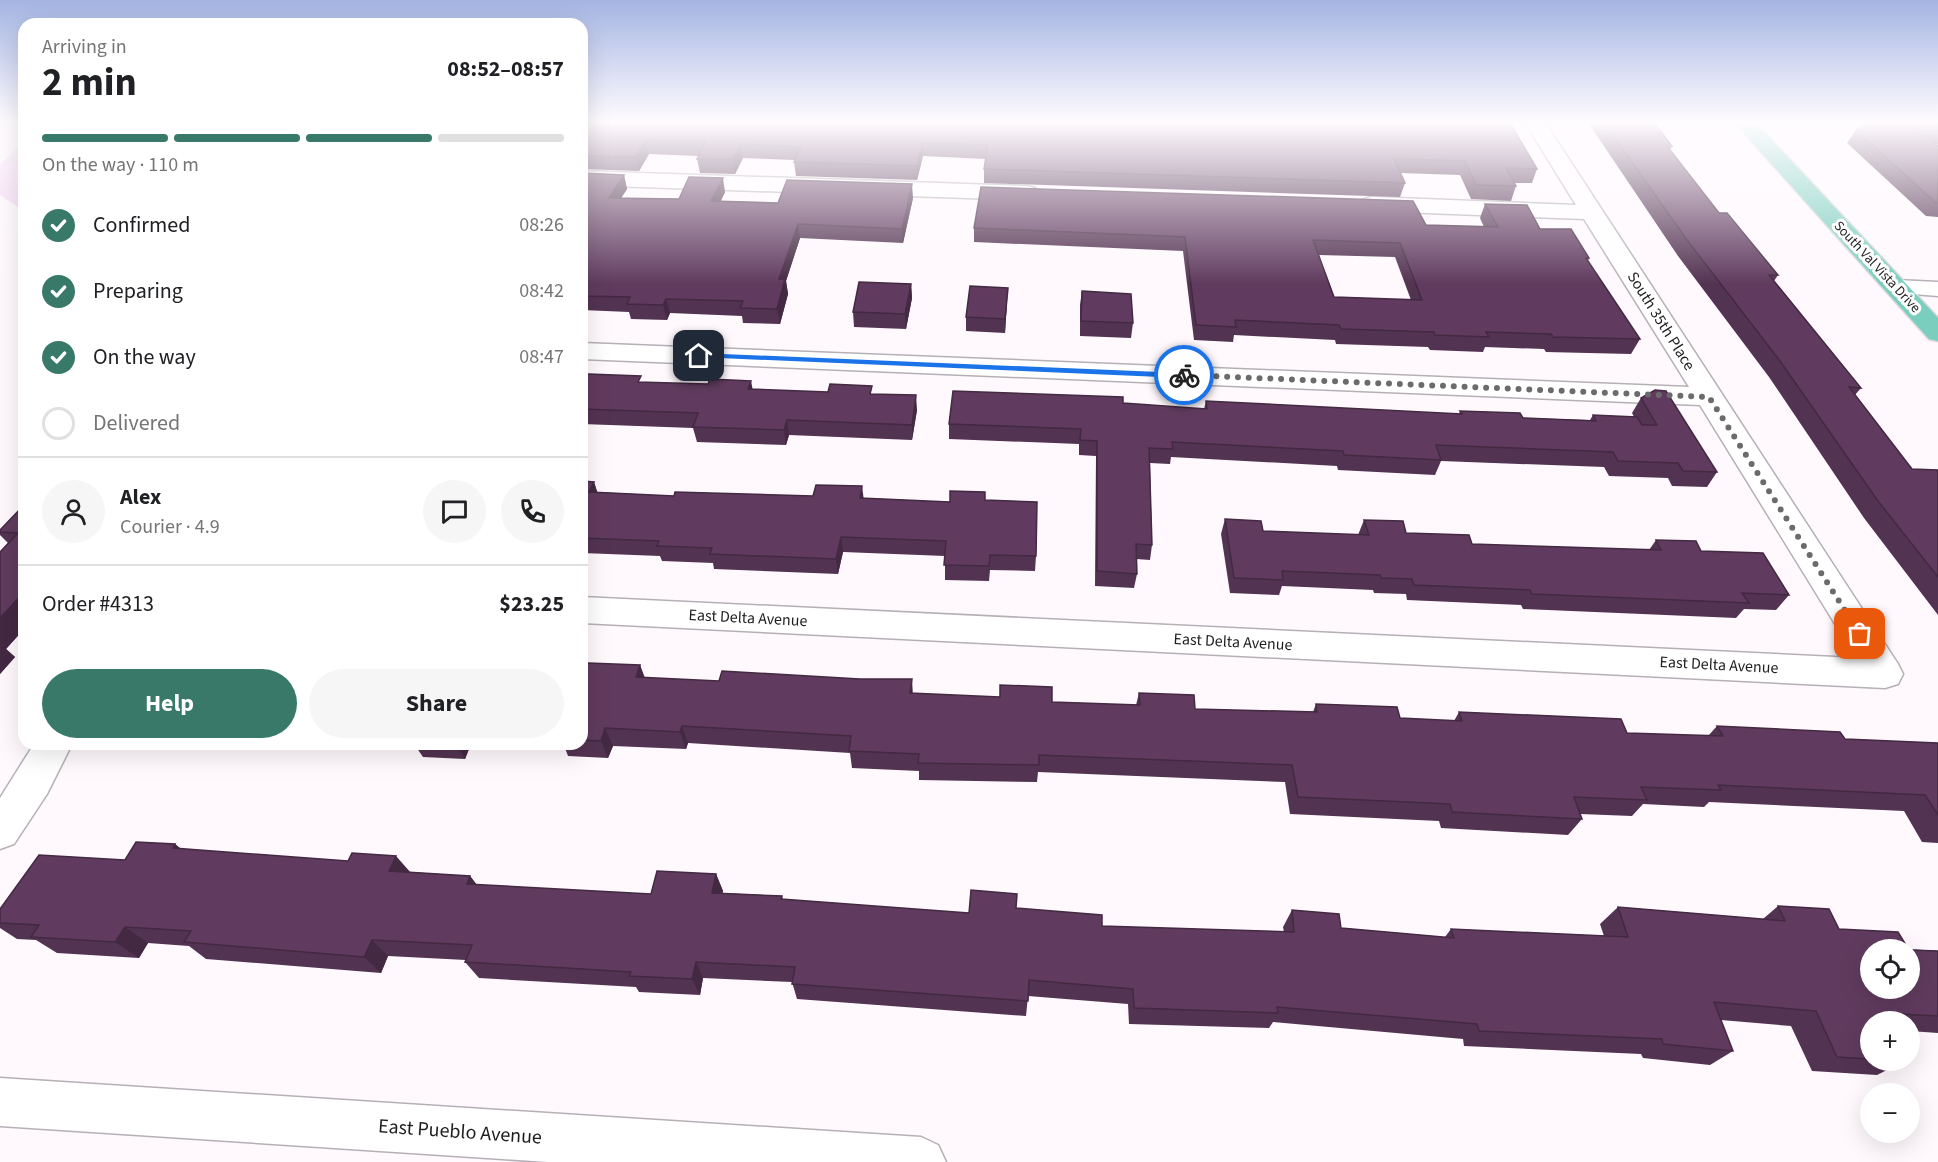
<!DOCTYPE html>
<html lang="en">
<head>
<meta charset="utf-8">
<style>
  body { margin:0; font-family:"Source Sans 3",sans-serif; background:#f6f6f6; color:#202124; height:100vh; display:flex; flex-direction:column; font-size:22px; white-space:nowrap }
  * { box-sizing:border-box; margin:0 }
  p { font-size:20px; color:#757577 }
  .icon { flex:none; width:33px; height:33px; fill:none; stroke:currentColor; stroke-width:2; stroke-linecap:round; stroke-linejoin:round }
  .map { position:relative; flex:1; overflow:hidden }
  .panel { position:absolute; left:18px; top:18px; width:570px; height:732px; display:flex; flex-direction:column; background:#fff; border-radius:18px; box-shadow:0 6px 24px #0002 }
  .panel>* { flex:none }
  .buttons { position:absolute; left:1860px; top:939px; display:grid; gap:12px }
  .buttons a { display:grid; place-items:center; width:60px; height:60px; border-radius:50%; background:#fff; box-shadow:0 6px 24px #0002; font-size:30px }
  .pin { position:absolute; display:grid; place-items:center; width:51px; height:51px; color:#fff; margin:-26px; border-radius:12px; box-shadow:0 3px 9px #0006 }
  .courier { position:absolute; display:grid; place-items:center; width:60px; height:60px; margin:-30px; border:4px solid #1a73e8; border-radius:50%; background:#fff; color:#222; box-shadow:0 2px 8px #0007 }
  .headline em { font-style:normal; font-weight:700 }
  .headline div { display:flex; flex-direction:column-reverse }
  .headline { display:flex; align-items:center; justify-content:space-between; height:102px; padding:0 24px }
  h1 { font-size:39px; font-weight:700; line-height:45px }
  .bar { display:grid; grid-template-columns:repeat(4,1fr); gap:9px 6px; align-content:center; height:72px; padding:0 24px }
  .bar i { height:8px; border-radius:4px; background:#e0e0e0 }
  .bar .on { background:#387969 }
  .bar p { grid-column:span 4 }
  .line { display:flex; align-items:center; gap:15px; padding:0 24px; border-top:2px solid #e0e0e0 }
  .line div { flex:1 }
  .round { display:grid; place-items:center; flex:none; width:63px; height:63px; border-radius:32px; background:#f6f6f6 }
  ol { padding:0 24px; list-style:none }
  li { display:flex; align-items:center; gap:18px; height:66px }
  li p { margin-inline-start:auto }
  li .icon { padding:6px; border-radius:50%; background:#387969; color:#fff; stroke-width:4 }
  li:last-child { color:#757577 }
  li i { width:33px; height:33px; border:3px solid #e0e0e0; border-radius:50% }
  .primary-button { display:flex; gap:12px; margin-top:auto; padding:12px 24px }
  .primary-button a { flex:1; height:69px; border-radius:36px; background:#387969; color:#fff; font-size:24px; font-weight:700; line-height:69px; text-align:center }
  .primary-button a+a { background:#f6f6f6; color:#202124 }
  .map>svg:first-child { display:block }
  .green { fill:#f6d4f4 }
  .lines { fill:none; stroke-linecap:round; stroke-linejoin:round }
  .minor-casing { stroke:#b6b0b6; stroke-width:3 }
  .major-casing { stroke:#d7d6d7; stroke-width:3 }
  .minor { fill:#fff; fill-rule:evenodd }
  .major { fill:#7acebe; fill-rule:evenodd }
  .wall { fill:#533352; fill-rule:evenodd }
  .shaded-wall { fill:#432942 }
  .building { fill:#603b5f; stroke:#432942; stroke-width:1.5; fill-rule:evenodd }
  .route { fill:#1a73e8 }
  .done { stroke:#6d6a6d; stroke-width:6; stroke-dasharray:0 10.8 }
  .labels { text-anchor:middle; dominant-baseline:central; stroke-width:6; stroke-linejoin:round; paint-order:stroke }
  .far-street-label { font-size:14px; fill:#1f1d1f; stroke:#fff }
  .street-label { font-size:16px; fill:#1f1d1f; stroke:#fff }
  .near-street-label { font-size:20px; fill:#1f1d1f; stroke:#fff }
</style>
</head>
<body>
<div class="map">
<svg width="1938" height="1162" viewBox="0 0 1938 1162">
  <rect width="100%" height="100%" fill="#fff9fe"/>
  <path class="green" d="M24,141V211L0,195V165Z"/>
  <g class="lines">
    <g class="minor-casing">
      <path id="minor" d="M1524,121H1544L1898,664L1903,674L1898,684L1885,688L582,623V597L1856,658L1700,405L582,359V343L1689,387L1584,219L1372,211L1364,209L1361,204L1364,199L1372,197L1576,205Z
        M582,171L1027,186L1035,188L1038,193L1035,198L1027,200L582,185Z
        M1896,280L1938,282V296L1887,292L1884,287L1887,282Z
        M34,744H72L47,794L14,844L0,849V798Z
        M0,1078L921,1137L938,1145L946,1162H548L0,1126Z"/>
    </g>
    <g class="major-casing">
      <path id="major" d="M1733,121H1754L1938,318V341L1929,339Z"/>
    </g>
    <use href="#minor" class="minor"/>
    <use href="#major" class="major"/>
  </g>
  <path class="wall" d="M582,121H1509L1537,169L1532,183H1514L1516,186L1511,201L1471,199L1460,175L1401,173L1405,183L1400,197L984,183V169L986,159L923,156L917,180L796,176L794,162L795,160L743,158L735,174L700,173L697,159L699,156L649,154L639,171L582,169Z
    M1587,121H1653L1672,146L1670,150L1719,213L1778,275L1774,281L1861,388L1855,395L1912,469L1938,470V615L1864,518L1769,377L1678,256Z
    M1938,121V144H1935L1938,146V217L1926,216L1847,143L1856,130Z
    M582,173L624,175L627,189L621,198L679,199L725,192L721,201L778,203L913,198L903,243L800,238L786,281L788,294L780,324L743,323L742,316L670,313L667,320L631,319L629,312L582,310Z
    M1485,204L1540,229L1589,258L1588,261L1640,339L1631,354L1546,352L1544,349L1485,347L1483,352L1430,350L1428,347L1336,344L1335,340L1234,335L1233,342L1194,340L1183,251L974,242V228L1426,225L1484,227L1480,218ZM1319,255L1395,257L1411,300L1334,297Z
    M911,284L912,298L906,329L854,327L853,312Z
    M1082,291L1133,323L1131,338L1080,336V305Z
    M1007,302L1005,333L966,331V317Z
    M582,381L643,382L753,389L872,394L917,410L912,440L789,435L786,445L697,442L693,428L582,424Z
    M1641,398L1717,472L1707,487L1672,486L1668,478L1609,476L1604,467L1441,461L1435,475L1338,470L1337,466L1171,457L1170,464L1150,463L1152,545L1150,560L1136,559L1137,574L1134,588L1095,586L1096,456L1079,455V444L949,439V424L1123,403L1204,409L1206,401L1459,414L1460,411L1523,418L1590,420L1593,415L1634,417L1632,413Z
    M582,481L594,482L597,492L674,496L863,498L950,502L985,500L1036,556L1035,571L990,570L989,581L945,580V556L843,552L838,574L714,569L713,563L662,561L660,556L582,553Z
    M24,505V629L6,649L15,657L0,674V552L8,543L0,535V530Z
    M1225,519L1263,531L1358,535L1364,520L1406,533L1472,544L1649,550L1656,540L1701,551L1789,595L1776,610L1744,609L1736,618L1523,609L1521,605L1407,600L1406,594L1374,593L1373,590L1282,586L1279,595L1230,593L1221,534Z
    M582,665H640L645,678L913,694L1052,702L1136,705L1139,693L1195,709L1313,712L1316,704L1400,718L1454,721L1459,712L1627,733L1708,736L1717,726L1845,739L1938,743V843L1922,842L1904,811L1709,802L1704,807L1643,804L1632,816L1580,814L1582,819L1568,835L1441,828L1439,821L1290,814L1285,782L1038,772L1037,782L919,780V771L852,768L850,753L688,743L686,749L613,746L608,758L568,756L565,748L471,744L465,759L423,757L414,744H582Z
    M185,744H261L259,747Z
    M175,844L181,849L410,872L470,876L477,885L651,894L716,874L723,891L722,893L782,896L783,900L969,913L1016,908L1102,926L1284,932L1283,927L1292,910L1341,928L1445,937L1451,929L1604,936L1600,924L1618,907L1763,919L1778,906L1839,929L1908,949L1938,951V1033L1910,1031V1022H1870V1060L1905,1061L1877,1075L1812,1071L1791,1026L1721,1020L1733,1051L1710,1065L1643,1058L1641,1054L1464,1046L1463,1039L1273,1022L1269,1028L1129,1024L1128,1004L1028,996L1026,1016L797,999L792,982L703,978L700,995L639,992L636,987L479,978L465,962L466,960L388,956L381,973L206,959L189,946L148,943L139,958L57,953L36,940L17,939L0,928V909L125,860Z"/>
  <path class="shaded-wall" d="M646,140L649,154L639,171L635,157Z
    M923,143V156L917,180V166Z
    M741,144L743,158L735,174L732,160Z
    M624,175L627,189L612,212L609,198Z
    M723,178L725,192L713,215L711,201Z
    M912,184L913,198L903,243L902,229Z
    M798,224L800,238L786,281L788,294L780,324L777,309L779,279Z
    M911,284L912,298L906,329L905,314Z
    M1008,288L1007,302L1005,333V319Z
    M666,299L670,313L667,320L663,305Z
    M751,381L754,396L748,389Z
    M916,395L917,410L912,440V425Z
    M787,420L789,435L786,445L784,430Z
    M594,482L599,497L589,492Z
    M862,486L864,501L860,498Z
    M841,537L843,552L838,574L836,559Z
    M24,592V629L6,649L15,657L0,674V618Z
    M640,665L646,683L636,677Z
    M912,679L913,697L910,693Z
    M682,726L688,743L686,749L680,732Z
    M605,728L613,746L608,758L601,741Z
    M455,744H471L465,759Z
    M175,844L196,862L173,848Z
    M396,856L411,873L389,871Z
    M716,874L723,891L719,910L712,893Z
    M470,876L483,893L467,884Z
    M125,927L148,943L139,958L115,942Z
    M372,940L388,956L381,973L364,957Z
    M696,962L703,978L700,995L692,979Z"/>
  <path class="building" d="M582,121H1509L1537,169L1506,168L1516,186L1476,185L1465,161L1394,159L1405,183L984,169L988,145L923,143L917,166L794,162L801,147L741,144L732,160L697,159L705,142L646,140L635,157L582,156Z
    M1603,121H1653L1672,146H1667L1719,213H1727L1778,275H1769L1861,388L1849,387L1912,469L1938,470V577L1878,501L1780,361L1687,240Z
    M1870,121H1938V131L1919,130L1938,146V203H1936L1856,130Z
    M582,173L624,175L609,198L679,199L689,177L723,178L711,201L778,203L787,180L912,184L902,229L798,224L779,279H785L777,309L740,308L743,301L666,299L663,305L627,304L630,297L582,296Z
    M981,187L1413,201L1426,225L1498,227L1485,204L1527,205L1540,229H1571L1589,258H1586L1640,339L1553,337L1551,334L1486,332L1489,337L1435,335L1434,332L1341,329L1339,325L1235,320L1236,327L1196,325L1185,237L974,228ZM1313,240L1400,243L1422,300L1334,297Z
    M859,282L911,284L905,314L853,312Z
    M970,286L1008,288L1005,319L966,317Z
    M1082,291L1131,294L1133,323L1081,321Z
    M588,374L641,376L638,382L708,384L710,379L751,381L748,389L828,392L830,384L872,386L870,394L916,395L912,425L787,420L784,430L693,427L698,413L582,409V381H585Z
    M1655,390L1666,391L1717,472L1683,471L1678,463L1618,461L1613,452L1436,445L1441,460L1344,455L1343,451L1172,442L1173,449L1149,448L1152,545L1136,544L1137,574L1097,571V441L1080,440L1081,429L949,424L953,391L1123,397V403L1207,409L1206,401L1462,414L1460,411L1520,413L1523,418L1596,421L1593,415L1637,417L1642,425H1657L1641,398Z
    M582,481L594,482L589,492L674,496L675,492L813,496L816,485L862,486L860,498L950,502V491L985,492V500L1037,502L1036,556L990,555L989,566L944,565L946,541L841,537L836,559L710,554L712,548L657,546L659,541L582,538Z
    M24,505V592L0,618V552L18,533L0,532V530Z
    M1225,519L1261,521L1263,531L1369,535L1364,520L1403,521L1406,533L1469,535L1472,544L1661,550L1656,540L1696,541L1701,551L1763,553L1789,595L1742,593L1749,603L1532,594L1530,590L1414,585L1412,579L1381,578L1380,575L1282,571L1283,580L1234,578Z
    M588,663L640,665L636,677L719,681L722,671L860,679H912L910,693L1000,697V685L1052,687V702L1140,705L1139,693L1194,695L1195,709L1317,712L1316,704L1397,707L1400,718L1462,721L1459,712L1621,719L1627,733L1723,736L1717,726L1840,732L1845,739L1938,743V815L1925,795L1718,785L1721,790L1641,787L1647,800L1574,797L1582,819L1452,812L1450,804L1298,797L1292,765L1039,755V765L918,763L919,754L849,751L851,736L682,726L680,732L605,728L601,741L582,740V665H587Z
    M136,842L175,844L173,848L348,861L352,853L396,856L389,871L470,876L467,884L651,894L657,871L716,874L712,893L782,896L781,899L969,913L971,890L1017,894L1016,908L1102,915V926L1294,932L1292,910L1339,914L1341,928L1454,938L1451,929L1628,937L1618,907L1785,921L1778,906L1829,909L1839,929L1898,932L1909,950H1870V988H1910V950L1938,951V1016L1880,1013L1884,1022H1870V1059L1837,1057L1816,1011L1714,1002L1733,1051L1663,1044L1662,1039L1479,1031L1477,1024L1277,1007L1278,1013L1134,1008L1133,989L1029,980L1028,1001L792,984L795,967L696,962L692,979L629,976L631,972L465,962L472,945L372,940L364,957L184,942L191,931L125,927L115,942L31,937L39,925L0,923V909L39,855L125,860Z"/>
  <linearGradient id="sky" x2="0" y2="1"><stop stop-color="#a4b4e3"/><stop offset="0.43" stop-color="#fffcff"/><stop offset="1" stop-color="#fffcff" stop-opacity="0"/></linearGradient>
  <rect width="1938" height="284" fill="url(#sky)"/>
  <path class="route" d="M699,353L1184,373L1188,375L1184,378L697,357Z"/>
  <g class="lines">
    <path class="done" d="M1184,375L1709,397L1860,634"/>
  </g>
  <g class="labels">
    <g class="far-street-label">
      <text transform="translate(1877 267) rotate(47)">South Val Vista Drive</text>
    </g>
    <g class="street-label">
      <text transform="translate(1661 321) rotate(58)">South 35th Place</text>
      <text transform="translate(748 618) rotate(3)">East Delta Avenue</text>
      <text transform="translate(1233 642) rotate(3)">East Delta Avenue</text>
      <text transform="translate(1719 665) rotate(3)">East Delta Avenue</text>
    </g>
    <g class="near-street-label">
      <text transform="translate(460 1132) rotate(4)">East Pueblo Avenue</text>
    </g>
  </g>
</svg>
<div class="buttons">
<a><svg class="icon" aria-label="locate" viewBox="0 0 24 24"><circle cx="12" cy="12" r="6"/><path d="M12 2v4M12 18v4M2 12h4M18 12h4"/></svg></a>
<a>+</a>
<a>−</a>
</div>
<div class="pin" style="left:1860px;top:634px;background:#ea580c"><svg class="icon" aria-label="bag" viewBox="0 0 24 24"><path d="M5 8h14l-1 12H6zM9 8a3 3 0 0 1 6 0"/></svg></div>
<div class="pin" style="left:699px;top:356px;background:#1f2937"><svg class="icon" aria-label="home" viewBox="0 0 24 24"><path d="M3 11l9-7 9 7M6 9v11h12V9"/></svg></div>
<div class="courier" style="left:1184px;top:375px"><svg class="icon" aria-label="bike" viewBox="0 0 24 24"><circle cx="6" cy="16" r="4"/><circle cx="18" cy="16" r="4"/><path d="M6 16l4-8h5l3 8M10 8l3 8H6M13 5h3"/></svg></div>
<section class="panel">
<div class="headline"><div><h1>2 min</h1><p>Arriving in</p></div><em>08:52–08:57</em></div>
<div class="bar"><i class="on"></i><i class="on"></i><i class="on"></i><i></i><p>On the way · 110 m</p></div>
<ol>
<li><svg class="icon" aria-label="check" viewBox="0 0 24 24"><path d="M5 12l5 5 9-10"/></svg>Confirmed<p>08:26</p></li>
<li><svg class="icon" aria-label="check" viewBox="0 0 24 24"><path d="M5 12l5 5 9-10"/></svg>Preparing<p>08:42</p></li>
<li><svg class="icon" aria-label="check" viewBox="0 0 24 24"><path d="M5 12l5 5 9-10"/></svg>On the way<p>08:47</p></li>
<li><i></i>Delivered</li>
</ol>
<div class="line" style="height:108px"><a class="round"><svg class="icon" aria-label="person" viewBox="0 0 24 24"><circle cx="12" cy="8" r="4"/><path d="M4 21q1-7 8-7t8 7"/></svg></a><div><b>Alex</b><p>Courier · 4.9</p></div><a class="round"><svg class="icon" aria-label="chat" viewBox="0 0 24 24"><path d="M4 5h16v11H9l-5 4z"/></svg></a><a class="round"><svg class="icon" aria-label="phone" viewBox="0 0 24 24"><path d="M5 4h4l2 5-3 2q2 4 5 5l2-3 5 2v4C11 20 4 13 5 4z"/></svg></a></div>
<div class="line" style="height:78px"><div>Order #4313</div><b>$23.25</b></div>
<div class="primary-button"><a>Help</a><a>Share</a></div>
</section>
</div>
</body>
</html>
